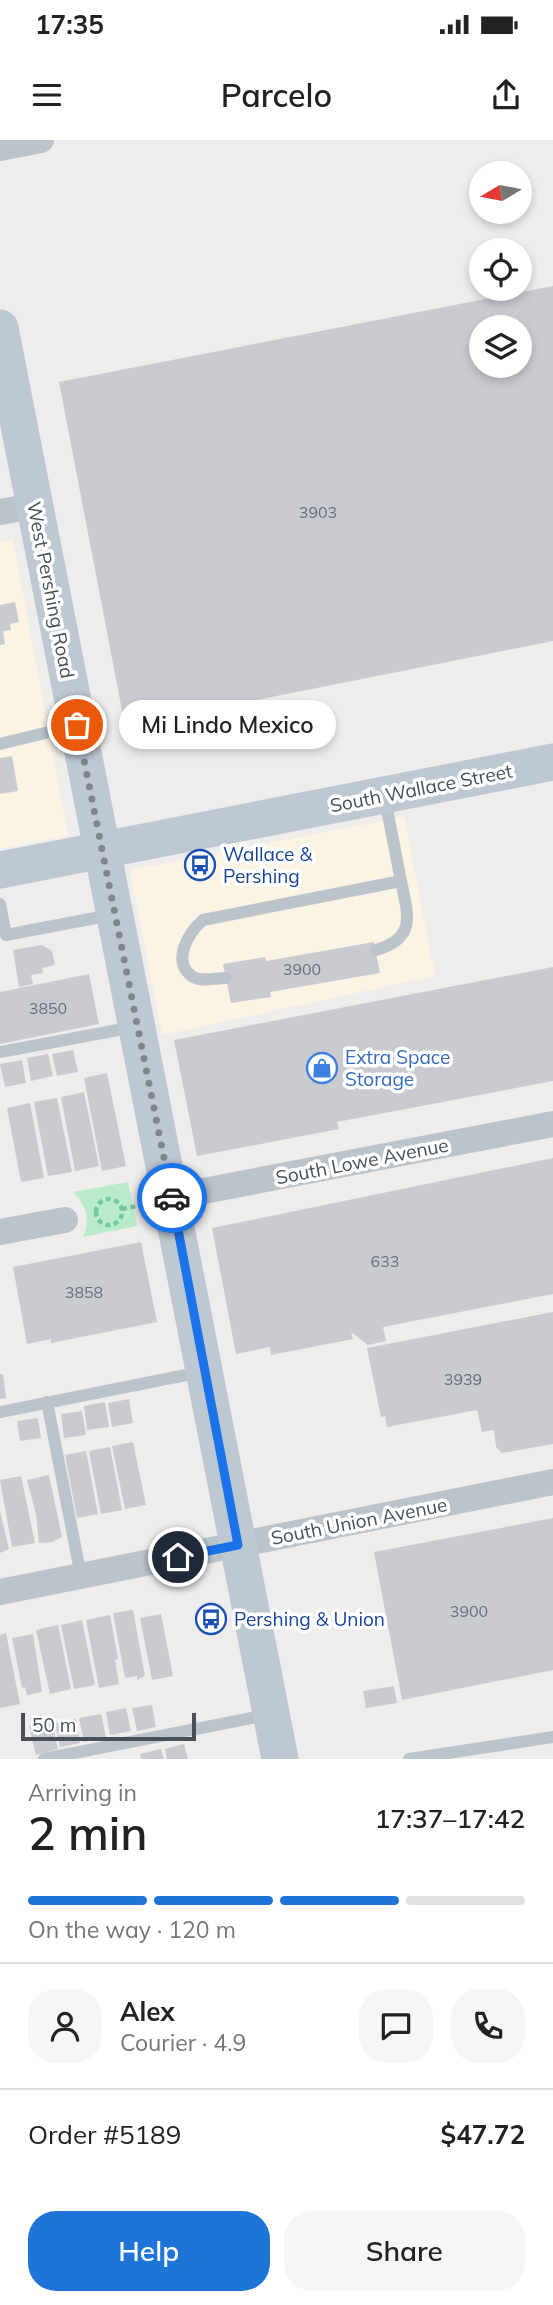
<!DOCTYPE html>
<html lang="en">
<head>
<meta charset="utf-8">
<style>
  body { margin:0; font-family:Mulish,sans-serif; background:#f6f6f6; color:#222; height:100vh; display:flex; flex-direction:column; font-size:26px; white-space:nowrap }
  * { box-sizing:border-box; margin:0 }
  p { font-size:23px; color:#767676 }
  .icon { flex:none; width:38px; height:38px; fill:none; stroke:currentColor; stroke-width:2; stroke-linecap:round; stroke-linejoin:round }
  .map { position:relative; height:1619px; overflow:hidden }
  .sheet { display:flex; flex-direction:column; background:#fff; flex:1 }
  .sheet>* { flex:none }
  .needle { width:46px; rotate:260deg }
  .buttons { position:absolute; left:469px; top:21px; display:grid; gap:14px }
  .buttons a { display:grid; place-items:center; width:63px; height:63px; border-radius:50%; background:#fff; box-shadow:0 4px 10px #0003; font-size:35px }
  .scale { position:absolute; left:21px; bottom:18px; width:175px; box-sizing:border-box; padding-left:7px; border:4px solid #455059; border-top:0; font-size:19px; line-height:24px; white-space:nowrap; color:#455059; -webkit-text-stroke:5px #fff; paint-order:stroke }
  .pin { position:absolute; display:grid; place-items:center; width:60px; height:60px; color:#fff; margin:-30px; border:4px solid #fff; border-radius:50%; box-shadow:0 2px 7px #0007 }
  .courier { position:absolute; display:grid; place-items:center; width:70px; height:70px; margin:-35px; border:5px solid #1a73e8; border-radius:50%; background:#fff; color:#222; box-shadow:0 2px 9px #0007 }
  .bubble { position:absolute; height:49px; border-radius:24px; background:#fff; box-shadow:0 4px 10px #0003; font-size:23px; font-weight:600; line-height:49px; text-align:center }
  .summary em { font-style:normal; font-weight:600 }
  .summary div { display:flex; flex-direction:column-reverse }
  .summary { display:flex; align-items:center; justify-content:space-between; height:119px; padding:0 28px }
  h1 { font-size:46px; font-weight:600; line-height:52px }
  .bar { display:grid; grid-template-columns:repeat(4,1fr); gap:10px 7px; align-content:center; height:84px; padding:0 28px }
  .bar i { height:9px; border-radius:5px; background:#e0e0e0 }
  .bar .current { background:#1e74d7 }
  .bar p { grid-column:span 4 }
  .line { display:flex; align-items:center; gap:18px; padding:0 28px; border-top:2px solid #e0e0e0 }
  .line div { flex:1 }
  .round { display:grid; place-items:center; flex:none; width:74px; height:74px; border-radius:28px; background:#f6f6f6 }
  .cta { display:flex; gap:14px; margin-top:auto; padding:14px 28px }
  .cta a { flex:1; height:80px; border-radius:28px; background:#1e74d7; color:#fff; font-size:28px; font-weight:600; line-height:80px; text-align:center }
  .cta a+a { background:#f6f6f6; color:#222 }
  .status { display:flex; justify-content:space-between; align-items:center; height:49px; padding:0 35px; background:#fff; direction:ltr }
  .status svg { height:19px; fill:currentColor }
  header { display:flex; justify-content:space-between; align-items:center; height:91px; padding:0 28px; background:#fff; font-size:32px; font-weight:600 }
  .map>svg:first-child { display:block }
  .commercial { fill:#fbf3e4 }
  .green { fill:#baeccc }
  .building { fill:#c9cbd1; fill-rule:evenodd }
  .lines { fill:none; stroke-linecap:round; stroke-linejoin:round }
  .path { stroke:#74c99d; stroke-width:4.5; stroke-dasharray:5 3.5; stroke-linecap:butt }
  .lane { stroke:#bbc4cb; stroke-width:12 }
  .street { stroke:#bbc4cb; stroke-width:26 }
  .secondary { stroke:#bdc8d3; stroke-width:37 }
  .done { stroke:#80878c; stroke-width:7; stroke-dasharray:0 12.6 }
  .route { stroke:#1a73e8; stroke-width:9 }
  .labels { text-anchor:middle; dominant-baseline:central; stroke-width:7; stroke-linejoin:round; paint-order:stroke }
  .number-label { font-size:16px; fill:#666f77 }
  .street-label { font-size:19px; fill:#455059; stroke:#fff }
  .transit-label { font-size:19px; fill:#164399; stroke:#fff; text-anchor:start }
  .shop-label { font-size:19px; fill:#366cbe; stroke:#fff; text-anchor:start }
</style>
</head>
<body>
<div class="status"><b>17:35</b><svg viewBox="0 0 49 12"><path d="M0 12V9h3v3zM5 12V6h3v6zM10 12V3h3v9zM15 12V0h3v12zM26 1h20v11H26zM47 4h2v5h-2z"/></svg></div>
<header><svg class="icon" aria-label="menu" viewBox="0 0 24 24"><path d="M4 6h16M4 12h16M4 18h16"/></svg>Parcelo<svg class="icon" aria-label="share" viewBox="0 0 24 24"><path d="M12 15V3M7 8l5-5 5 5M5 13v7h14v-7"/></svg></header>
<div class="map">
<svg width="553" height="1619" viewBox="0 0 553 1619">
  <rect width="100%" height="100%" fill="#efecec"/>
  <path class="commercial" d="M13,400L68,696L0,709V402Z
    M404,677L435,836L162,895L130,730Z"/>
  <path class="green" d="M128,1042L137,1086L83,1097C91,1080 86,1065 73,1052Z"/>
  <path class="building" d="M553,146V501L125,586L59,242ZM481,187H520V226H481Z
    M15,462L19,482L10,484L11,490L3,491L5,504L0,505V465Z
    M12,616L18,651L0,654V618Z
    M374,802L380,833L270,852L271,857L231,863L223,824L265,817L266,821Z
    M42,805L52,811L55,825L42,828L43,833L31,835L33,844L19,847L13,810Z
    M553,827V941L337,982L339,989L197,1016L174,900Z
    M89,834L99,884L0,904V852Z
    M73,910L78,932L57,936L52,914Z
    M48,914L53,936L31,941L27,918Z
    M22,920L26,943L5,947L0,924Z
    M107,933L126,1026L102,1031L84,938Z
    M84,952L99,1026L75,1031L61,957Z
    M57,958L72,1032L48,1036L34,962Z
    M30,963L44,1038L21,1042L7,968Z
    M553,1018V1154L383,1187L386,1201L368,1205L351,1192L353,1199L271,1215L270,1207L236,1214L212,1088Z
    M141,1102L157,1182L51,1203V1199L27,1204L13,1127Z
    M553,1172V1304L502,1313L496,1307L494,1290L482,1292L477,1270L387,1287L385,1276L381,1277L367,1208Z
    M0,1234H3L6,1258L0,1259Z
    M129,1259L133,1283L112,1287L108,1263Z
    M105,1262L109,1287L87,1290L84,1266Z
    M82,1271L86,1295L64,1298L61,1274Z
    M38,1278L41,1298L20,1301L17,1281Z
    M133,1302L146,1365L125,1369L112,1306Z
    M110,1307L122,1370L101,1374L89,1311Z
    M86,1311L98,1374L77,1378L65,1315Z
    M49,1335L62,1397L52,1402L39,1403L36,1374L27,1340Z
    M21,1336L35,1403L12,1407L0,1340Z
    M0,1371L9,1409L0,1413Z
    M553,1378V1530L402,1560L374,1412Z
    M133,1470L145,1536L137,1540V1536L125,1538L113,1473Z
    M161,1474L173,1536L152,1540L140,1478Z
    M110,1475L118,1519L115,1520L119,1544L99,1548L86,1480Z
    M82,1480L95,1545L74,1549L61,1485Z
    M58,1485L71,1549L50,1554L36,1490Z
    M6,1493L20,1564L0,1568V1495Z
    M33,1494L42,1552L27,1555L25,1547L22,1548L12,1498Z
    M394,1546L397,1563L366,1568L363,1551Z
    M152,1565L156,1587L137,1591L132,1568Z
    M126,1568L131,1591L110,1595L106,1572Z
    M101,1574L106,1597L84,1602L79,1578Z
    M76,1579L80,1603L60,1607L55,1583Z
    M51,1581L58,1609L36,1615L29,1586Z
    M184,1604L188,1619H167L165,1609Z
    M161,1609L164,1619H141L140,1614Z"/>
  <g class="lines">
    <path class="path" d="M96 1072a13 13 0 1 1 26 0a13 13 0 1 1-26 0Z
      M122,1069L137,1066"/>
    <path class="lane" d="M0,604L74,586
      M0,764L6,795L111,775
      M376,810C417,798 408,775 401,741
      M226,838C216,838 202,842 193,837C170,822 189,792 203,780L401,741L385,659
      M0,912L134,887
      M47,1262L81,1436
      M0,1272L201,1232
      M44,1619L267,1575
      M409,1619L553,1597"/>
    <path class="street" d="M0,8L41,0
      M0,372L35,366
      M172,1057L553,984
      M0,1092L65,1080
      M0,1452L553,1342"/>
    <path class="secondary" d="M0,188L280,1619
      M0,730L553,622"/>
  </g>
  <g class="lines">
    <path class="done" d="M77,585L172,1058"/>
    <path class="route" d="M172,1058L238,1405L178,1417"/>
  </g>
  <defs>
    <g id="bus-ring" transform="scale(1.575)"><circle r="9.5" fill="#fff" stroke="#1a4fb4" stroke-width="1.5"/><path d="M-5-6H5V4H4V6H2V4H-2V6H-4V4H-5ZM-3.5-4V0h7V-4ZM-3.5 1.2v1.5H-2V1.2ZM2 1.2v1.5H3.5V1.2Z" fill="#1a4fb4"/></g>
    <g id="shop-ring" transform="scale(1.575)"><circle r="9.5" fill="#fff" stroke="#3f7fe0" stroke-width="1.5"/><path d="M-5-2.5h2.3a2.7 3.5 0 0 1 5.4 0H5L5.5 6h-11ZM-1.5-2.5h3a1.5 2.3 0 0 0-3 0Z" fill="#3f7fe0"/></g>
  </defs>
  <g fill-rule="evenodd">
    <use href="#bus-ring" x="200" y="725"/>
    <use href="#shop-ring" x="322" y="928"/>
    <use href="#bus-ring" x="211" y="1479"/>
  </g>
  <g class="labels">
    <g class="number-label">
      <text x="318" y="372">3903</text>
      <text x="302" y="829">3900</text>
      <text x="48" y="868">3850</text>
      <text x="385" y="1121">633</text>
      <text x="84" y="1152">3858</text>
      <text x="463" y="1239">3939</text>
      <text x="469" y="1471">3900</text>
    </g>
    <g class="street-label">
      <text transform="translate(51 450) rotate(79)">West Pershing Road</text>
      <text transform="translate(421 648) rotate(-11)">South Wallace Street</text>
      <text transform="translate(362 1021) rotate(-11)">South Lowe Avenue</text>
      <text transform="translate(359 1381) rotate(-11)">South Union Avenue</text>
    </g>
    <g class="transit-label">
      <text x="223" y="714">Wallace &amp;<tspan x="223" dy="22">Pershing</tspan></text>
      <text x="234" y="1479">Pershing &amp; Union</text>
    </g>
    <g class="shop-label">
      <text x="345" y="917">Extra Space<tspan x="345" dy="22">Storage</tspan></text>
    </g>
  </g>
</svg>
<div class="buttons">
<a><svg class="needle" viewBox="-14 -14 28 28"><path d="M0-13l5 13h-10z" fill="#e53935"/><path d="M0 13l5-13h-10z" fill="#767676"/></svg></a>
<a><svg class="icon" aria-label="locate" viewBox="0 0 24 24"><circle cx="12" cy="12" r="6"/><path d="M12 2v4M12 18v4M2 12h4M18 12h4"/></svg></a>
<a><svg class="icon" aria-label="layers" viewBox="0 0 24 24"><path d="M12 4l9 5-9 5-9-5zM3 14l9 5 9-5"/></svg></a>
</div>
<div class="scale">50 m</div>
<div class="pin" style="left:77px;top:585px;background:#ea580c"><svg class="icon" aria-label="bag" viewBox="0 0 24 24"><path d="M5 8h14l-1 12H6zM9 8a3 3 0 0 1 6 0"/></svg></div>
<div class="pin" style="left:178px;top:1417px;background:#1f2937"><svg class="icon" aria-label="home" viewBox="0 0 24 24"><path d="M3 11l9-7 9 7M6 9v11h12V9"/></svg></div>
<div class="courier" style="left:172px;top:1058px"><svg class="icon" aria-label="car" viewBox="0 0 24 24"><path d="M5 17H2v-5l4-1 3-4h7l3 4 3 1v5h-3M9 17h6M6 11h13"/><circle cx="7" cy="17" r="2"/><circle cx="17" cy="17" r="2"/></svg></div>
<div class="bubble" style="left:119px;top:560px;width:217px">Mi Lindo Mexico</div>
</div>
<section class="sheet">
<div class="summary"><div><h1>2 min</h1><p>Arriving in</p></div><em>17:37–17:42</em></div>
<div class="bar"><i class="current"></i><i class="current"></i><i class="current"></i><i></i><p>On the way · 120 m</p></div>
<div class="line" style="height:126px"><a class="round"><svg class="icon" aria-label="person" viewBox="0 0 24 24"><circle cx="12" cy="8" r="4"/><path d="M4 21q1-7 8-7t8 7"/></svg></a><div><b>Alex</b><p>Courier · 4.9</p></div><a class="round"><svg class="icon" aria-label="chat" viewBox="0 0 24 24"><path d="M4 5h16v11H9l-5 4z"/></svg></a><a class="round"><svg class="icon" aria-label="phone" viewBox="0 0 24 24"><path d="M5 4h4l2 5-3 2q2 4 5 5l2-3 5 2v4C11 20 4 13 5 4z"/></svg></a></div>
<div class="line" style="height:91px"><div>Order #5189</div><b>$47.72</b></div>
<div class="cta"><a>Help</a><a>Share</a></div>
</section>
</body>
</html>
